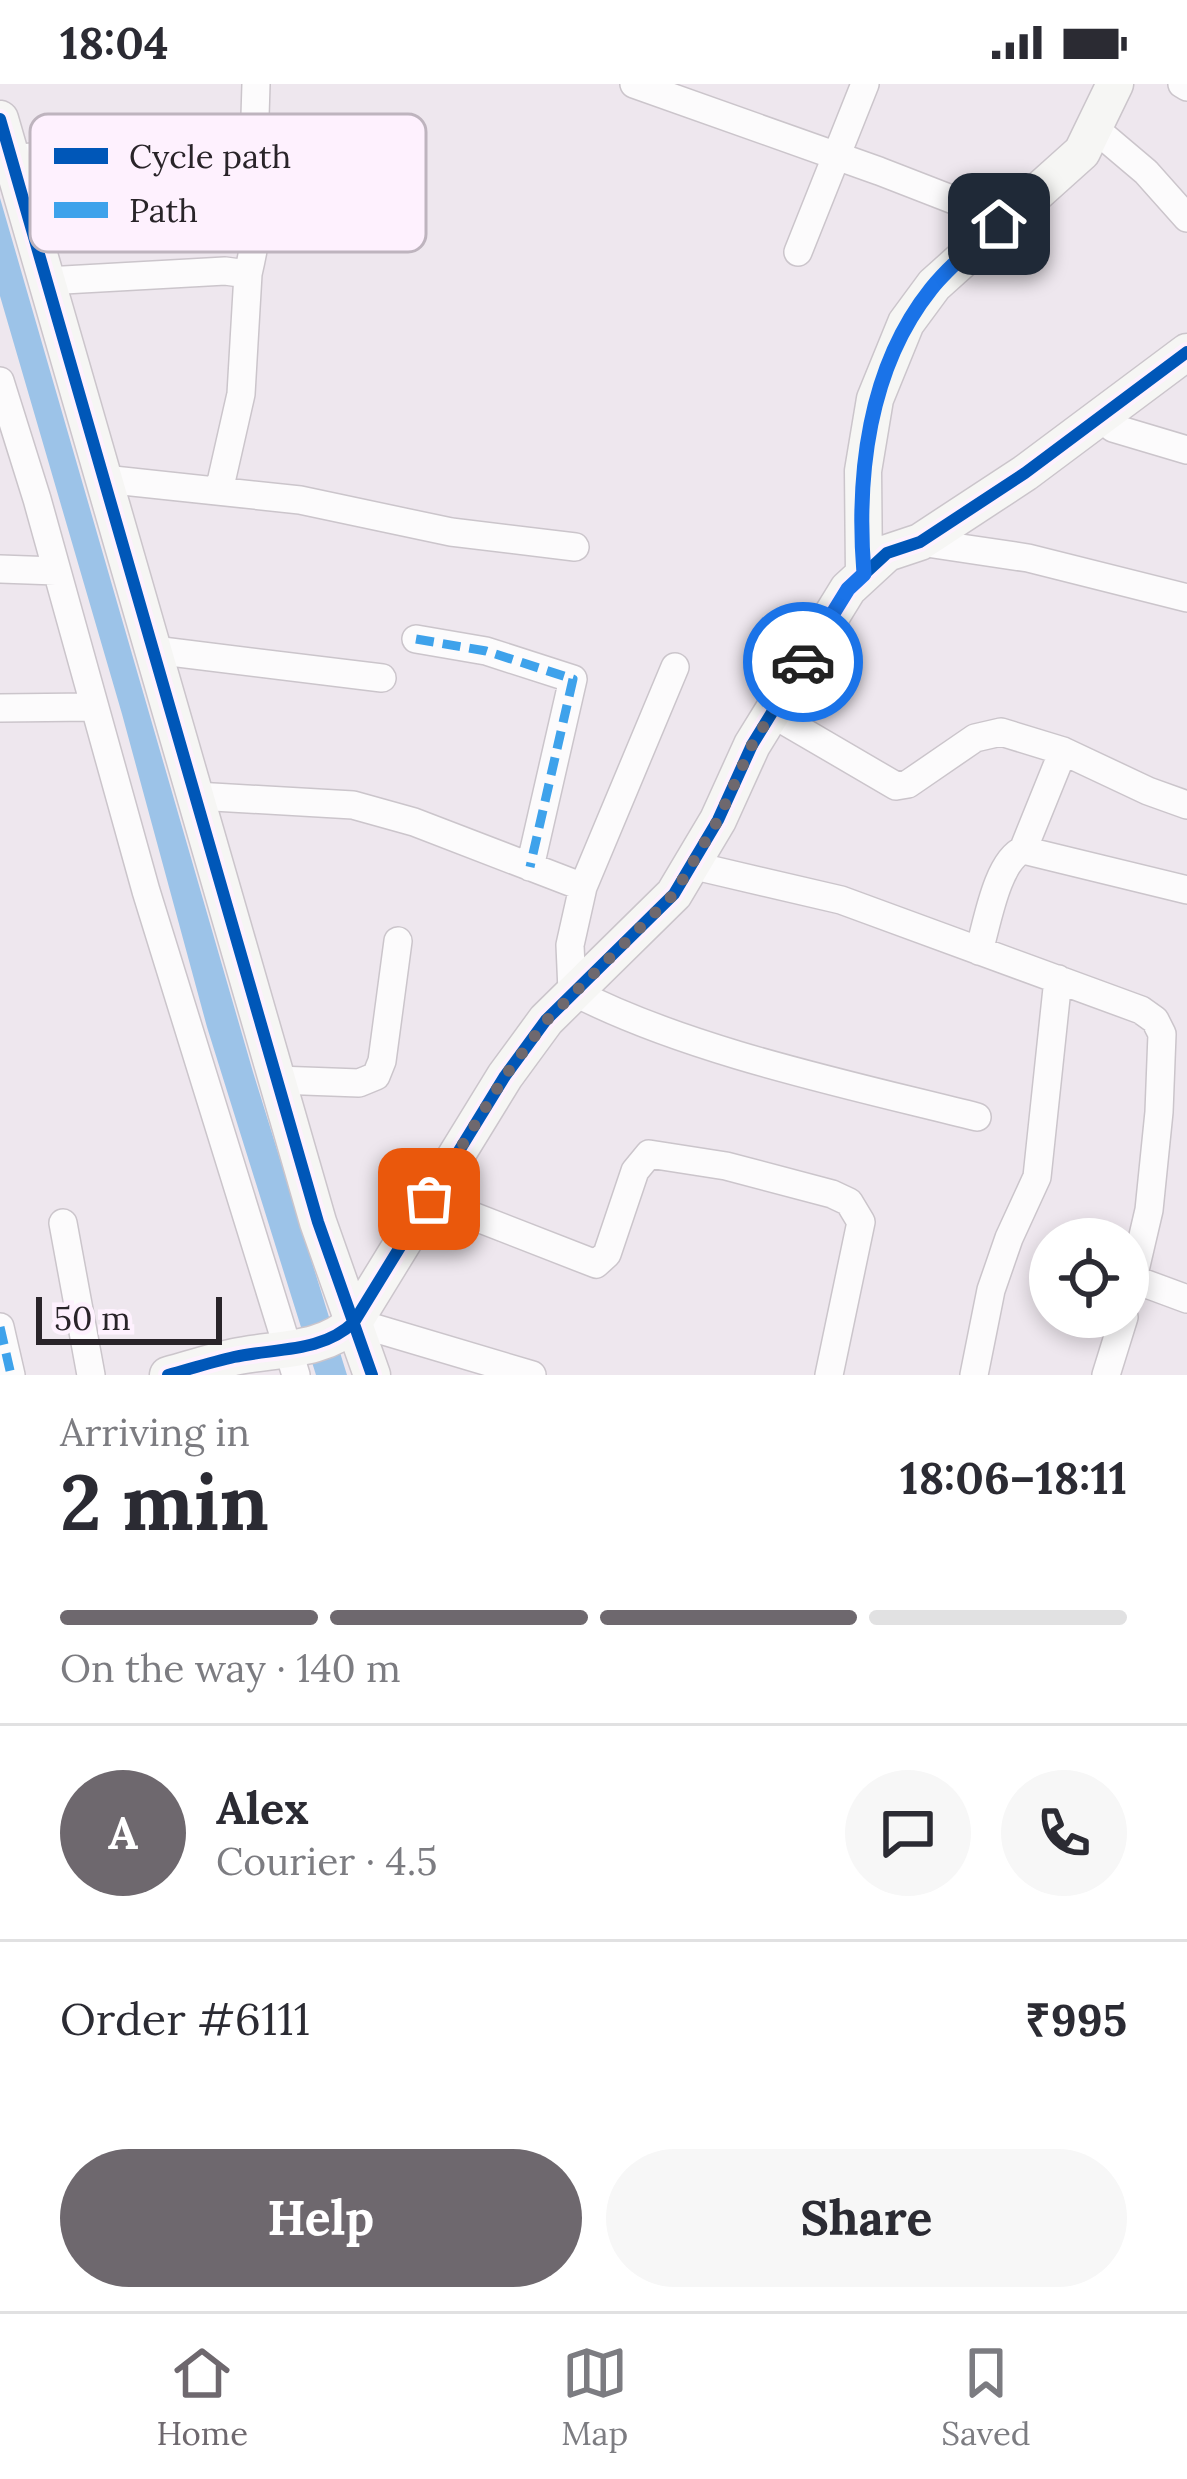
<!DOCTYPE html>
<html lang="en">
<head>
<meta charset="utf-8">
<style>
  body { margin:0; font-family:Lora,serif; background:#f7f7f7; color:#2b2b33; height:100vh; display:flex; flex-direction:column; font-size:45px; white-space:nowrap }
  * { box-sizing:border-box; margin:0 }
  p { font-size:39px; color:#7c7c81 }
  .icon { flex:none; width:66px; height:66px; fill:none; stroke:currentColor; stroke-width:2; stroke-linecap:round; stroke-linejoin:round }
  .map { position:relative; height:1291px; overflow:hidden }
  .sheet { display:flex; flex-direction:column; background:#fff; flex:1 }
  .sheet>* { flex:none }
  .tools { position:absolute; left:1029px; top:1134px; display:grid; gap:24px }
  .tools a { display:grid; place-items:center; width:120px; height:120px; border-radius:50%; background:#fff; box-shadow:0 6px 18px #0003; font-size:60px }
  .scale { position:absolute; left:36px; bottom:30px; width:186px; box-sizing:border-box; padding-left:12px; border:6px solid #292429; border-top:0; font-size:33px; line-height:42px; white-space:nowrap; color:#292429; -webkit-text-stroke:9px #fef1fe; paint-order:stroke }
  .pin { position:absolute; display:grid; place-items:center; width:102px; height:102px; color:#fff; margin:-51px; border-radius:24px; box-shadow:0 6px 18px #0006 }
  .courier { position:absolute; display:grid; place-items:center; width:120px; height:120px; margin:-60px; border:9px solid #1a73e8; border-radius:50%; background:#fff; color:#222; box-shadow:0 3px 15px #0007 }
  .headline em { font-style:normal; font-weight:700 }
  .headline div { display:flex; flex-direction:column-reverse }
  .headline { display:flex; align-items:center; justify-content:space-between; height:204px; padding:0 60px }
  h1 { font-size:78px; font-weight:700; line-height:90px }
  .bar { display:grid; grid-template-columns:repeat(4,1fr); gap:18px 12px; align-content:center; height:144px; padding:0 60px }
  .bar i { height:15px; border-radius:9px; background:#e1e1e2 }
  .bar .current { background:#6e686e }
  .bar p { grid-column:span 4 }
  .line { display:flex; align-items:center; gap:30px; padding:0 60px; border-top:3px solid #e1e1e2 }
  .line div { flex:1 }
  .round { display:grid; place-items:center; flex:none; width:126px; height:126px; border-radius:63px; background:#f7f7f7 }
  .action { display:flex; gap:24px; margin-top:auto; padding:24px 60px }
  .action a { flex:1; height:138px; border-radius:72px; background:#6e686e; color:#fff; font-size:48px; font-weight:700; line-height:138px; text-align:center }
  .action a+a { background:#f7f7f7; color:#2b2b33 }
  .status { display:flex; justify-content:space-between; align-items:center; height:84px; padding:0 60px; background:#fff; direction:ltr }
  .status svg { height:33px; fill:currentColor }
  .tabs { display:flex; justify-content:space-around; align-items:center; height:168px; border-top:3px solid #e1e1e2; background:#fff; font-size:33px; color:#7c7c81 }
  .tabs a { display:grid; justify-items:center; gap:6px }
  .tabs .current { color:#6e686e }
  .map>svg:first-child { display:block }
  .water { fill:#9cc3e8 }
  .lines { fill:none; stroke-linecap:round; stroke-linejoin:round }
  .street-casing { stroke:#cbc5cb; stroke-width:30 }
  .secondary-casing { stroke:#cbc5cb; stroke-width:39 }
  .street { stroke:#fcfbfc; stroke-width:27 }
  .secondary { stroke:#f6f6f4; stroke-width:36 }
  .quiet { stroke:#3ea2eb; stroke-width:9; stroke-dasharray:18 9; stroke-linecap:butt }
  .cycleway-casing { stroke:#fef1fe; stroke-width:20 }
  .cycleway { stroke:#0057b8; stroke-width:12 }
  .done { stroke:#6e686e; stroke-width:12; stroke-dasharray:0 21.6 }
  .route { stroke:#1a73e8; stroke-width:15 }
  .key { fill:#fef1fe; stroke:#beb4be; stroke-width:3 }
  .key-label { font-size:33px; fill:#292429 }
</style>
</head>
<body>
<div class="status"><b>18:04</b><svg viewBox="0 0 49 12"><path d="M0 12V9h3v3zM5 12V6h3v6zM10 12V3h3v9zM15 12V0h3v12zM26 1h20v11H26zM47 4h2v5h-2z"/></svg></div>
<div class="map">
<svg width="1187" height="1291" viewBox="0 0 1187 1291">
  <rect width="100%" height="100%" fill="#eee7ee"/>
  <path class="water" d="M0,114L253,988L347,1291H316L207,943L122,630L0,212Z"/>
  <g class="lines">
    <g class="street-casing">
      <path id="street" d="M634,0L879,87L982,127L999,140
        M1182,0L1187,3
        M1094,44L1146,88L1187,134
        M254,65L256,0
        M11,75C95,66 170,59 254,65C270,84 254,164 248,190
        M798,168L865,0
        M46,197L225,187L248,190L241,310L219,407
        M0,297L37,415L146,807L296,1291
        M1100,333L1113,344L1187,366
        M104,395L300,416L451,448L575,463
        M920,458L1028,474L1187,514
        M0,485L56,487
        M416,555L486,567L573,595L530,783
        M154,566L382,594
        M675,583L583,803L570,861L572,907C687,967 850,1001 977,1033
        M0,624L92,623
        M771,629L896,702L908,700L975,654L1001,648L1063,667L1148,707L1187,721
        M196,712L353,721L414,738L583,803
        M1023,766L1063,667
        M691,781L841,816L1141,926L1155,936L1162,950L1159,1028L1149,1126L1128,1216
        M979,867C987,840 997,777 1023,766L1187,806
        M277,996L359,999L376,992L382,977L398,857
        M429,1115L596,1180L607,1170L635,1087L649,1070L726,1082L832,1110L849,1118L861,1138L829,1291
        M63,1139L91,1291
        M1133,1195L1187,1215
        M354,1238L532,1291
        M0,1243L11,1291
        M974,1291L991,1206L1009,1154L1037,1093L1058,895
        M1106,1291L1124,1233"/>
    </g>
    <g class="secondary-casing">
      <path id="secondary" d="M0,35L318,1138L372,1291
        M864,490L863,387L875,315L906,239L934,201L1082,68L1115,0
        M168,1291C190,1285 212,1278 234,1273C275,1264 322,1269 354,1238L505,992L546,936L674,810L718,736L752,661L848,505L887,469L920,458L1025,389L1187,268"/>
    </g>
    <use href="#street" class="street"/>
    <use href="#secondary" class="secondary"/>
    <path class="quiet" d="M416,555L486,567L573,595L530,783
      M0,1243L11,1291"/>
    <g class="cycleway-casing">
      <path id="cycleway" d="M0,35L318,1138L372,1291
        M168,1291C190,1285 212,1278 234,1273C275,1264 322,1269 354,1238L505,992L546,936L674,810L718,736L752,661L848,505L887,469L920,458L1025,389L1187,268"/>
    </g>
    <use href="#cycleway" class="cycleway"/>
  </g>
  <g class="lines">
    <path class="done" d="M429,1115L505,992L546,937L674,810L718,736L752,661L803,578"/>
    <path class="route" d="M803,578L848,505L864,490C856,392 868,284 931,205C950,181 977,160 999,140"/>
  </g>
  <rect x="30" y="30" width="396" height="138" rx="18" class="key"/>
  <rect x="54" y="64" width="54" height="16" fill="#0057b8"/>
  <rect x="54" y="118" width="54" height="16" fill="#3ea2eb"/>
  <g class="key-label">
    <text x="129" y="84">Cycle path</text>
    <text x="129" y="138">Path</text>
  </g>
</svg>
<div class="tools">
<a><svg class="icon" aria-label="locate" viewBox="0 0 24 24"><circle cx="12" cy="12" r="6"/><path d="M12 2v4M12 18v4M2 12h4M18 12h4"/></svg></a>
</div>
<div class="scale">50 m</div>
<div class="pin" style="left:429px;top:1115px;background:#ea580c"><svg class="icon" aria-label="bag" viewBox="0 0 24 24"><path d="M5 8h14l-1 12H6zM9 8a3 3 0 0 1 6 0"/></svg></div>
<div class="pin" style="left:999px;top:140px;background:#1f2937"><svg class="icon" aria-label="home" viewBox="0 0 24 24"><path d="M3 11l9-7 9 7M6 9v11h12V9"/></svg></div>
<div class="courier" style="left:803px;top:578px"><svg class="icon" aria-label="car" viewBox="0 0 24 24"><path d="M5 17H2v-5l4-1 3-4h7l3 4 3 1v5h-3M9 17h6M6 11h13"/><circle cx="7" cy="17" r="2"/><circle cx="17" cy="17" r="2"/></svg></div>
</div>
<section class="sheet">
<div class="headline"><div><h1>2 min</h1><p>Arriving in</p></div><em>18:06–18:11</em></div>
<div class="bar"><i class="current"></i><i class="current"></i><i class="current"></i><i></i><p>On the way · 140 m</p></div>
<div class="line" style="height:216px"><b class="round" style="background:#6e686e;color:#fff">A</b><div><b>Alex</b><p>Courier · 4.5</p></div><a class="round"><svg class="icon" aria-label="chat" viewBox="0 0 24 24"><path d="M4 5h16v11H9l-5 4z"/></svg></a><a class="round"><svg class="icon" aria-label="phone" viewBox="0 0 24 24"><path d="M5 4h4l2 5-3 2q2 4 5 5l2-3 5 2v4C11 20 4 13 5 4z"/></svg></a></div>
<div class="line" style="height:156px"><div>Order #6111</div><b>₹995</b></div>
<div class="action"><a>Help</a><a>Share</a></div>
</section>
<nav class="tabs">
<a class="current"><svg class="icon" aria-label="home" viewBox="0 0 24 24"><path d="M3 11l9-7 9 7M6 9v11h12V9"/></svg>Home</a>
<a><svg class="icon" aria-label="map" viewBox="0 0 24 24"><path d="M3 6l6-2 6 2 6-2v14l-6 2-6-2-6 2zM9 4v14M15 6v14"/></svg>Map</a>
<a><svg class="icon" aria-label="saved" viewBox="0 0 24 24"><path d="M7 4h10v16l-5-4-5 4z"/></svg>Saved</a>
</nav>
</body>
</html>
